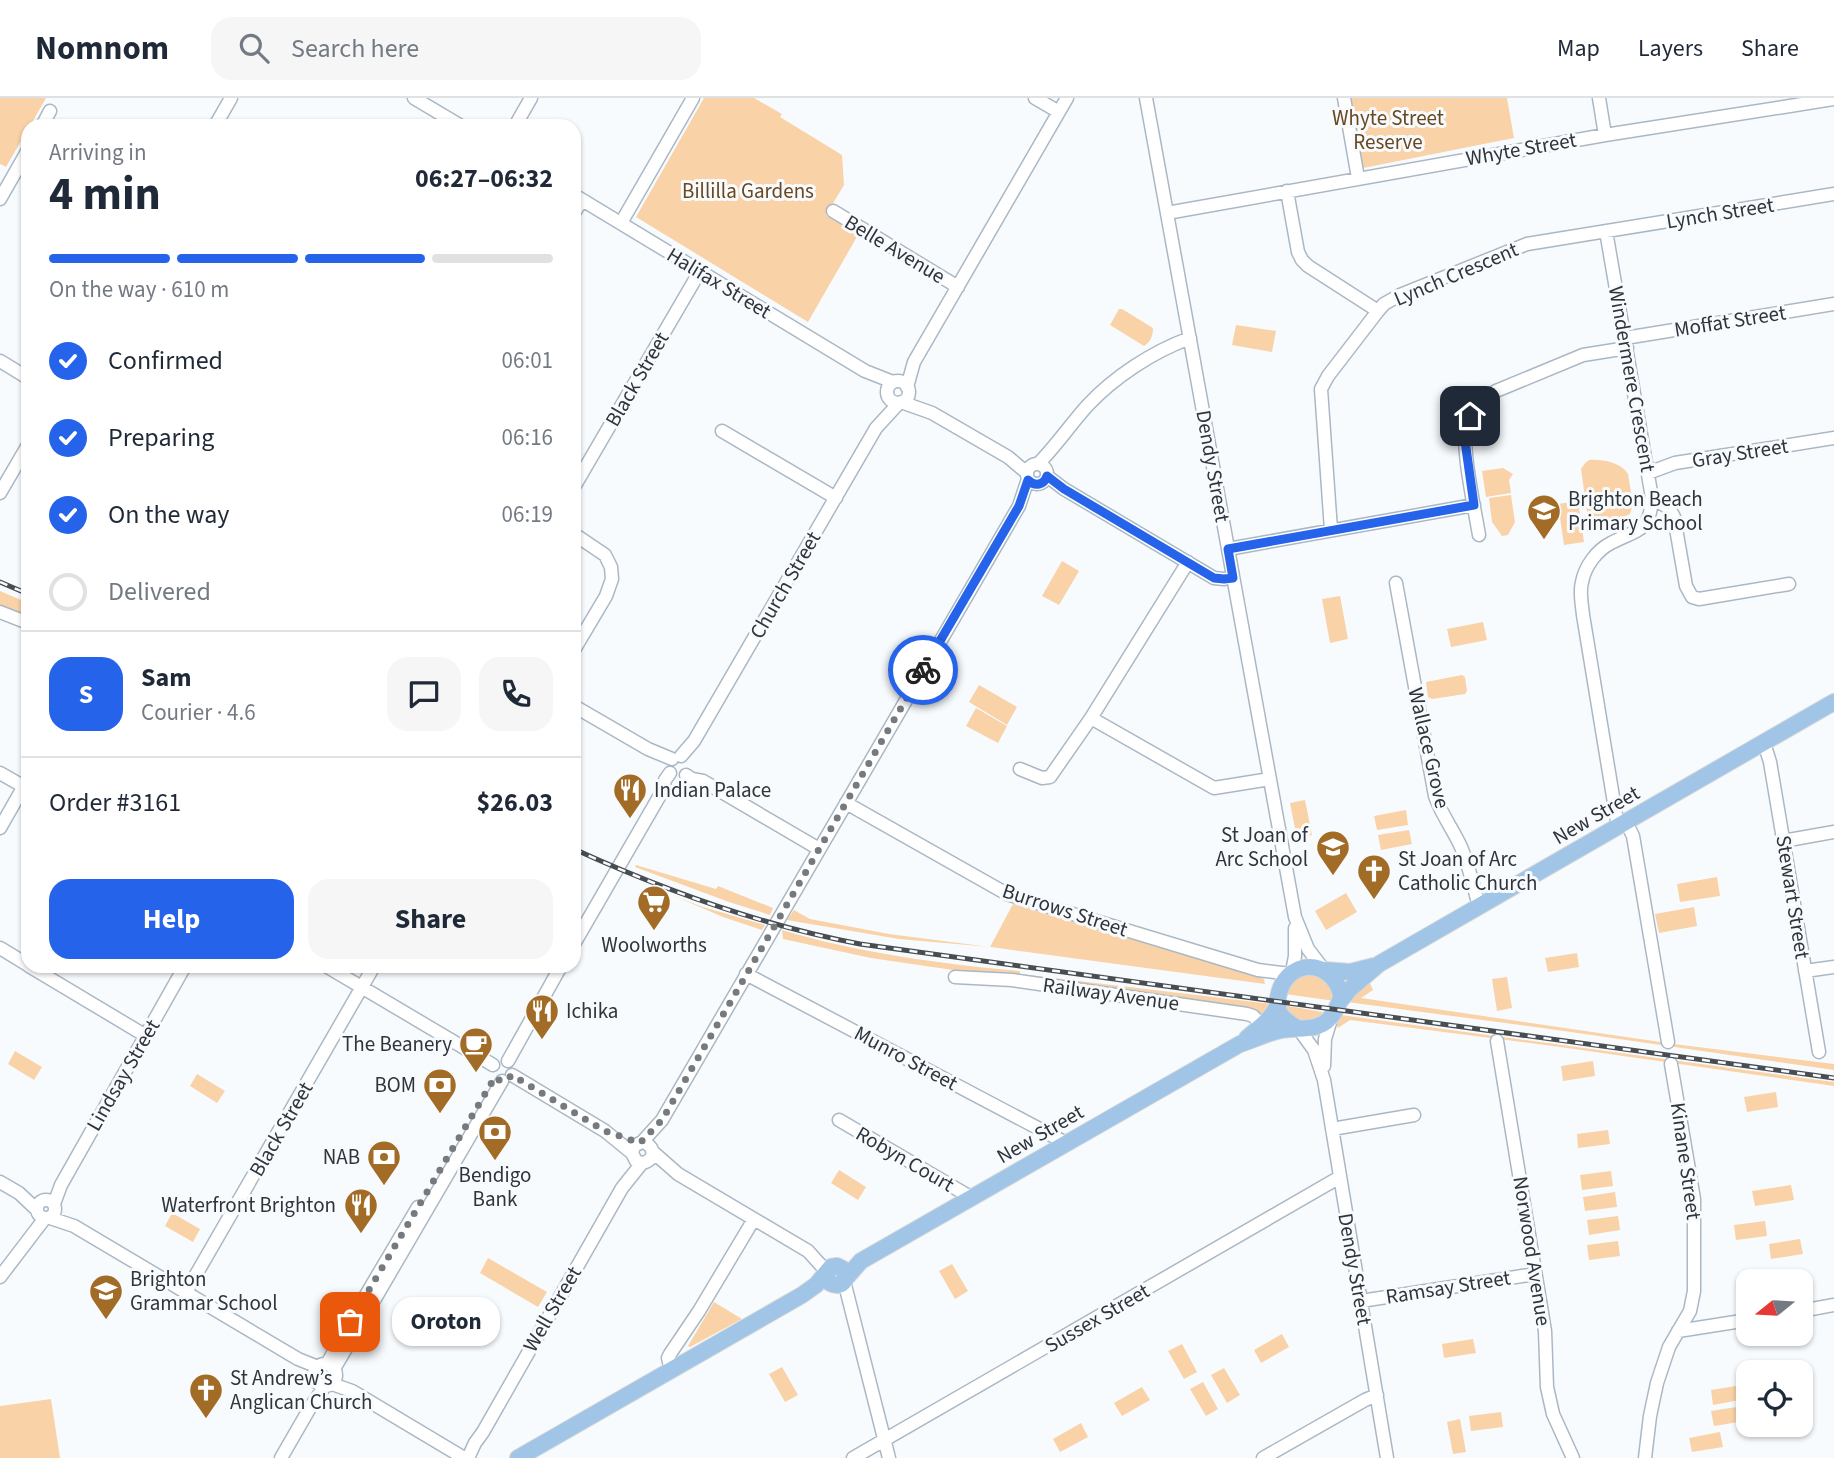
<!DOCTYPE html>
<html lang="en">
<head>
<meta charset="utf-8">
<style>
  body { margin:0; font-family:"Source Sans 3",sans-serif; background:#f6f6f7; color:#1f2937; height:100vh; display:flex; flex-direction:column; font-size:26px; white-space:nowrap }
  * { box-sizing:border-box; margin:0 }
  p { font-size:23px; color:#747a83 }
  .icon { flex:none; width:38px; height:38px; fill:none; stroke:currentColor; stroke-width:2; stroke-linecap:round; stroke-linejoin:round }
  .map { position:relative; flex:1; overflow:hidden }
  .sheet { position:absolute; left:21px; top:21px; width:560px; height:854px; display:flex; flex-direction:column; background:#fff; border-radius:21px; box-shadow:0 2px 5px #0004 }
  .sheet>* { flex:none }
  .needle { width:46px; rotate:252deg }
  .controls { position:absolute; left:1736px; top:1171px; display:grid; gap:14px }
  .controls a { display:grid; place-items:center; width:77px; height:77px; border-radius:14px; background:#fff; box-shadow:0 2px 5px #0004; font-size:35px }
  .pin { position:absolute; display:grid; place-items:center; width:60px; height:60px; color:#fff; margin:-30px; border-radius:14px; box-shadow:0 4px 10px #0006 }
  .courier { position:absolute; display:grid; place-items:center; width:70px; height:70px; margin:-35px; border:5px solid #2563eb; border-radius:50%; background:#fff; color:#222; box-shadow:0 2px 9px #0007 }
  .bubble { position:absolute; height:49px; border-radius:21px; background:#fff; box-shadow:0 2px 5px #0004; font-size:23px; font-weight:700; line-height:49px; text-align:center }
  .headline em { font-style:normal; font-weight:700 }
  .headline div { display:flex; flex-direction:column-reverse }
  .headline { display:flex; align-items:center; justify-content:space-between; height:119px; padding:0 28px }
  h1 { font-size:46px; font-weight:700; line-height:52px }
  .bar { display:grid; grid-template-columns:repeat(4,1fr); gap:10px 7px; align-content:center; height:84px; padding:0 28px }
  .bar i { height:9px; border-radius:5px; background:#e0e1e3 }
  .bar .selected { background:#2563eb }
  .bar p { grid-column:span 4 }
  .line { display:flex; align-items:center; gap:18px; padding:0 28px; border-top:2px solid #e0e1e3 }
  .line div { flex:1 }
  .round { display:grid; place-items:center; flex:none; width:74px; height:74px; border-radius:21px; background:#f6f6f7 }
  ol { padding:0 28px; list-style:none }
  li { display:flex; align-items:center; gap:21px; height:77px }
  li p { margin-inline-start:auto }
  li .icon { padding:7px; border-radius:50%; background:#2563eb; color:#fff; stroke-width:4 }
  li:last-child { color:#747a83 }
  li i { width:38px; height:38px; border:4px solid #e0e1e3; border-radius:50% }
  .button { display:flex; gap:14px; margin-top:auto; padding:14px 28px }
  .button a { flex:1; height:80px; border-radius:21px; background:#2563eb; color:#fff; font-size:28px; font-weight:700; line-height:80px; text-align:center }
  .button a+a { background:#f6f6f7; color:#1f2937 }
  header { display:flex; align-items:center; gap:42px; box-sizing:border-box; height:98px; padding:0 35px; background:#fff; border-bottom:2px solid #e0e1e3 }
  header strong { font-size:33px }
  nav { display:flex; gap:38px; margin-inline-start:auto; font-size:24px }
  .search { width:490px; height:63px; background:#f6f6f7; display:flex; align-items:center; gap:18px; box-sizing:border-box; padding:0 24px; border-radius:21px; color:#747a83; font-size:26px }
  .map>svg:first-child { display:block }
  .green { fill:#f9d2a7 }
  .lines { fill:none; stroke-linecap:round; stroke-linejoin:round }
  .minor-casing { stroke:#aab8c5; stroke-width:15 }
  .major-casing { stroke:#d6d7d8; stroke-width:18 }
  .minor { stroke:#fff; stroke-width:12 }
  .major { stroke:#a0c5e7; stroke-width:16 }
  .rail-casing { stroke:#484d52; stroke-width:5 }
  .rail { stroke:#f8fbfe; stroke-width:2.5; stroke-dasharray:8; stroke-linecap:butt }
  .done { stroke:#767a7f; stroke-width:7; stroke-dasharray:0 12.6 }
  .route { stroke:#2563eb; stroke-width:9 }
  .labels { text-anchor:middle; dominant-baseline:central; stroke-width:6; stroke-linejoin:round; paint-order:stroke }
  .park-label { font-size:21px; fill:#6a481f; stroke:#f8fbfe }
  .street-label { font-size:21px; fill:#30353b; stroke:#f8fbfe }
  .poi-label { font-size:21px; fill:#30353b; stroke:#f8fbfe; text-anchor:start }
</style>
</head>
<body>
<header>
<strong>Nomnom</strong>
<div class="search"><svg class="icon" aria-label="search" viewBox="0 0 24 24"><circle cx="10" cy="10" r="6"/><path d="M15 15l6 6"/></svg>Search here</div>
<nav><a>Map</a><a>Layers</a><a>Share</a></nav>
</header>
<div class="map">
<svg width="1834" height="1360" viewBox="0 0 1834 1360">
  <rect width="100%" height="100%" fill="#f8fbfe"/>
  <path class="green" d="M0,0H46L30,28H28V31L6,69L0,66Z
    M704,0H754L782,16L780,19L842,57L844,87L826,117L858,137L808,224L636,119Z
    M1350,0H1507L1514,40L1363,70Z
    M1119,211H1122L1153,230C1153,237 1151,244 1144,248L1110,227Z
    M1236,227L1276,233L1272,254L1232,247Z
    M1589,362C1602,361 1622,365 1628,376L1633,406L1630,416L1602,430L1592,427L1588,420L1581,371L1585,365Z
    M1503,370L1513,376L1509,382L1511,395L1486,399L1482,373Z
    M1511,397L1515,424L1508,437L1502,438L1492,424L1489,400Z
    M1578,403L1584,444L1564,447L1558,406Z
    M1062,463L1079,473L1059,507L1042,498Z
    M0,493L28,505V519L0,507Z
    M1340,498L1348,541L1330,545L1322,501Z
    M1483,524L1487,542L1451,549L1447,531Z
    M1462,577L1465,579L1467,593L1465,596L1432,601L1428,599L1426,584Z
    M979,587L1017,609L1007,627L969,604Z
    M976,610L1007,628L998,645L966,628Z
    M1305,702L1312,737L1297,740L1290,705Z
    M1406,712L1408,727L1377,732L1374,718Z
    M1409,732L1412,746L1381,752L1378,737Z
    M636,767L716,791L718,788L773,810L770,817L729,804L635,769Z
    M1717,779L1720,798L1680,804L1677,786Z
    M1346,795L1357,814L1326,832L1315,813Z
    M670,796L700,808L765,827L762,832L723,819Z
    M1013,806L1258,878L1264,881L1265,886L991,849L899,841L787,822L794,812L810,821L889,836L990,849Z
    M1694,809L1697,828L1659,835L1655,816Z
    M782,832C859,855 941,866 1020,873V876L1272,906L1264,919L1260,916L1017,879L953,872L871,860L783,841Z
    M1577,855L1579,869L1548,874L1545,860Z
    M1305,874L1332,885L1335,903L1285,896L1287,888Z
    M1507,879L1512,910L1497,913L1492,881Z
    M1369,883L1373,892L1361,900L1674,946L1834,966V972L1550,931L1347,904Z
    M1283,907L1328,915L1324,920L1296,924Z
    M1341,917L1834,984V988L1553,948L1350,922L1338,930L1336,925Z
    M15,953L42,969L34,982L8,966Z
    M1593,963L1595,978L1563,983L1561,968Z
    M197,976L225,993L217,1005L190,988Z
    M1776,994L1778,1009L1747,1014L1744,999Z
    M1608,1032L1610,1046L1578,1050L1577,1036Z
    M839,1072L866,1089L858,1102L831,1085Z
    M1611,1073L1613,1088L1582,1092L1580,1077Z
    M1791,1087L1794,1102L1755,1108L1752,1093Z
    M1615,1094L1617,1109L1585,1113L1583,1099Z
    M172,1115L200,1131L193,1144L165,1128Z
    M1618,1118L1620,1132L1589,1137L1587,1122Z
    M1765,1123L1767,1138L1736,1142L1734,1127Z
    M1800,1141L1803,1156L1771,1161L1769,1146Z
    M1618,1143L1620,1158L1589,1162L1587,1147Z
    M488,1160L547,1194L538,1209L480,1175Z
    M952,1166L968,1193L955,1201L939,1173Z
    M714,1204L742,1221L690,1249L688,1248Z
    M1282,1236L1289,1249L1261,1265L1254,1252Z
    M1473,1241L1476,1255L1444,1260L1442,1246Z
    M1182,1246L1197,1274L1184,1281L1168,1253Z
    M782,1269L798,1297L785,1304L769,1276Z
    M1224,1270L1240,1297L1227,1305L1211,1277Z
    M1203,1284L1218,1311L1206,1318L1190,1291Z
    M1742,1287L1745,1301L1713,1307L1711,1292Z
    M1142,1289L1150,1302L1122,1318L1114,1305Z
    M51,1301L60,1360H0V1308Z
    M1743,1308L1745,1323L1714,1328L1711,1313Z
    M1501,1314L1503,1329L1471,1333L1469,1318Z
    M1460,1321L1466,1354L1453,1356L1447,1324Z
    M1081,1325L1088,1339L1060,1354L1053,1341Z
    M1720,1334L1723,1349L1692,1354L1689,1340Z"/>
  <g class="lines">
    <g class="minor-casing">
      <path id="minor" d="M414,0L461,28
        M1035,0L1059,14
        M1146,0L1295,819L1308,851L1324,872
        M1344,0L1358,80
        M1599,0L1605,37
        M42,28L50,13
        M215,28L231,0
        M515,28L531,0
        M1287,93L1298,154L1302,162L1308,168L1378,213
        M574,97L865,273L893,284
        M0,101L28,52
        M833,113L958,189
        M574,115L582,102
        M1167,115L1605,37L1834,1
        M621,125L693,0
        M1606,133L1652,400C1650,435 1637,431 1611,445C1597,452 1585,468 1582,484C1579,495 1582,506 1583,517L1618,729
        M1625,240L1834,206
        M0,263L28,280
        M887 294a11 11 0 1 1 22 0a11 11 0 1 1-22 0Z
        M907,289L914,264L1067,0
        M901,304L932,315L1008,359L1027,375
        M722,333L836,400
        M1027 376a10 10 0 1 1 20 0a10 10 0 1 1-20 0Z
        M1038,366C1056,348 1070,327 1087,308C1114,279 1152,254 1190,240
        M1648,375L1675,365L1834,340
        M1047,378L1064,391L1214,480L1224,481L1233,479
        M574,389L700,173
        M0,395L28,347
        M1652,400L1669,410L1674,419L1686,488L1692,499L1699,501L1789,486
        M1331,432L1321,291L1328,278L1378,213L1384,206L1400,197L1527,146L1834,96
        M574,436L605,457L611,469L612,481L606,498L574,552
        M1479,437C1475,412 1460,346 1467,325C1471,311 1483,301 1496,293L1583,257L1627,250
        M1228,451L1474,407
        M1188,464L1091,620L1214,690L1270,681
        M1396,485L1435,698C1441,716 1453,731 1461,749C1469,768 1474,789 1479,809
        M0,514L28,525
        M574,608L648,651L672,661
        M1764,645L1770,664L1819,954
        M681,658L694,643L876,330L899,305
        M1020,671L1042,680L1050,679L1091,620
        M0,675L28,691
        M686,677L692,681L703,683L819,751
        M846,705L1007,796L1258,872L1290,876
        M1626,724L1633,738L1668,944
        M0,730L24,688
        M1783,743L1834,734
        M574,846L663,692L665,682L670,675
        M0,850L28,867
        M29,868L146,938
        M326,868L493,967
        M1805,873L1834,869
        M1292,874L1295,858V830
        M746,876L1066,1045
        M955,879L1012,882L1247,916L1253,918L1262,927
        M1298,930L1314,952L1324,982L1387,1360
        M1497,943L1545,1233L1547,1289L1553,1316L1573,1360
        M508,963L561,868
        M1324,968L1325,941L1332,918
        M512,977L605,1033L632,1055
        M839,1022L972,1100
        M1332,1031L1414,1017
        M642,1044L662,1022L1019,408L1028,381
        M653,1054L678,1076L808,1153L827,1174
        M0,1084L19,1095L37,1112
        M37 1111a9 9 0 1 1 18 0a9 9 0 1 1-18 0Z
        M54,1106L61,1087L185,868
        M50,1120L74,1128L298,1261L318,1269
        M0,1179L45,1120
        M844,1183L889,1360
        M186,1194L374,868
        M1361,1203L1535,1176
        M1801,1213L1834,1207
        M1678,1233L1748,1222
        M327,1266L350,1224L418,1109
        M314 1277a11 11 0 1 1 22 0a11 11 0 1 1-22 0Z
        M334,1271L502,983
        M671,1272L668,1260L670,1256L699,1213L754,1121
        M332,1286L352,1293L464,1360
        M281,1360L311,1308L325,1288
        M468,1360L475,1345L483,1334L622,1090L642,1065C657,1062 655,1047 642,1044L634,1048L632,1055L636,1063L642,1065
        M853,1360L1340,1079
        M1263,1360L1365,1302L1377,1297
        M1645,1360L1650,1318L1657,1285L1669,1249L1690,1213L1694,1193V1101L1671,966"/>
    </g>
    <g class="major-casing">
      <path id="major" d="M1324,872L1350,874L1374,868
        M1340,903L1350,891L1379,866L1834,604
        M1247,940C1258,930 1273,921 1278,906
        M846,1180L861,1163L1240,946C1253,942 1265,936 1277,933C1297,928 1321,936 1333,916C1337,910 1341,903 1341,896C1330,858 1284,861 1278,900C1278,906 1277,911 1280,916C1284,922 1291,926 1297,930
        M518,1360L802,1197L816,1187L831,1169L837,1168L843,1171L846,1180C843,1187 837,1189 830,1185L826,1177"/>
    </g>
    <use href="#minor" class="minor"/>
    <use href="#major" class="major"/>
    <g class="rail-casing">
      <path id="rail" d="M0,484L28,496
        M574,751C666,793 760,827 860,846L1834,980"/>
    </g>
    <use href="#rail" class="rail"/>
  </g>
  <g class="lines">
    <path class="done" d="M350,1224L495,979L499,982L505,983L512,977L605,1033L640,1045L662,1022L923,572"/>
    <path class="route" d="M923,572L1019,408L1028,382C1035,389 1044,387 1047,378L1064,391L1214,480L1224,481L1233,480L1228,451L1474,407L1465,343V333L1470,318"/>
  </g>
  <defs>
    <g id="school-pin" transform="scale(1.75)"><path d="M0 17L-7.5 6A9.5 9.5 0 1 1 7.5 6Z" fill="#a26c26" stroke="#f8fbfe"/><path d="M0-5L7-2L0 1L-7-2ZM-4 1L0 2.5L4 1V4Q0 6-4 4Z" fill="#fff"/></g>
    <g id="restaurant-pin" transform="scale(1.75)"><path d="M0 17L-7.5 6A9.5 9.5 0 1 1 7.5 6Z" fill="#a26c26" stroke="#f8fbfe"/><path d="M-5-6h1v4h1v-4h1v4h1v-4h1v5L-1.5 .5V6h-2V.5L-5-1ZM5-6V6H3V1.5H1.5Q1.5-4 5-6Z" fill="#fff"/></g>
    <g id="church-pin" transform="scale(1.75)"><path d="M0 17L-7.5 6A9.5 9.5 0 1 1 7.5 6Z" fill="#a26c26" stroke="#f8fbfe"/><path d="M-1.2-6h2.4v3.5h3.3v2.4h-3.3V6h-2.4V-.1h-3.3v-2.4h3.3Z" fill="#fff"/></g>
    <g id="supermarket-pin" transform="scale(1.75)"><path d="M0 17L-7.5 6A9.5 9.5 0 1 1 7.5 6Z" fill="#a26c26" stroke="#f8fbfe"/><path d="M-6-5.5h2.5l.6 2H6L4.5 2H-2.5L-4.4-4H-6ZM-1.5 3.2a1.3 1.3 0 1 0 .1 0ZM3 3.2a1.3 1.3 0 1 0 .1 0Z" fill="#fff"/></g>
    <g id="cafe-pin" transform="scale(1.75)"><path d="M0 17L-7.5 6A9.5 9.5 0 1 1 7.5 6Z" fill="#a26c26" stroke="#f8fbfe"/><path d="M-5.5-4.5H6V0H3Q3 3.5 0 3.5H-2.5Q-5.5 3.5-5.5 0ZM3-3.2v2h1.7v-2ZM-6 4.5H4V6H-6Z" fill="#fff"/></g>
    <g id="bank-pin" transform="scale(1.75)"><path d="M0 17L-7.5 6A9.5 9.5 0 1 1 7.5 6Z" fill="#a26c26" stroke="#f8fbfe"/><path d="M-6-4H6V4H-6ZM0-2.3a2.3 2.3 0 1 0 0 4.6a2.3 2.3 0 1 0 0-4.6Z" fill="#fff"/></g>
  </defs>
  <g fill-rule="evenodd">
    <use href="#school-pin" x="1544" y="413"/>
    <use href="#restaurant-pin" x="630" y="692"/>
    <use href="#school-pin" x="1333" y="749"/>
    <use href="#church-pin" x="1374" y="773"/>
    <use href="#supermarket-pin" x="654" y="804"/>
    <use href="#restaurant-pin" x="542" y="913"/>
    <use href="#cafe-pin" x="476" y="946"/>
    <use href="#bank-pin" x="440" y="987"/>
    <use href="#bank-pin" x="495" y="1034"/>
    <use href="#bank-pin" x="384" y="1059"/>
    <use href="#restaurant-pin" x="361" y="1107"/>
    <use href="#school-pin" x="106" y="1193"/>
    <use href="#church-pin" x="206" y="1292"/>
  </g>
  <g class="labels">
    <g class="park-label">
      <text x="1388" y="20">Whyte Street<tspan x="1388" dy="24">Reserve</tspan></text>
      <text x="748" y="93">Billilla Gardens</text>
    </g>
    <g class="street-label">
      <text transform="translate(1521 51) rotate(-10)">Whyte Street</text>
      <text transform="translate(1720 115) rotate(-9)">Lynch Street</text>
      <text transform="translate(895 151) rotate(31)">Belle Avenue</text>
      <text transform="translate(1456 176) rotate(-23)">Lynch Crescent</text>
      <text transform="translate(719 185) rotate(31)">Halifax Street</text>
      <text transform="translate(1730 223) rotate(-9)">Moffat Street</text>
      <text transform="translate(637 281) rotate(-60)">Black Street</text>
      <text transform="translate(1632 281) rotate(80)">Windermere Crescent</text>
      <text transform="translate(1740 355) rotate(-9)">Gray Street</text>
      <text transform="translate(1213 368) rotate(80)">Dendy Street</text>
      <text transform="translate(785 487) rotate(-60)">Church Street</text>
      <text transform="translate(1429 650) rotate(77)">Wallace Grove</text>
      <text transform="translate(1596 717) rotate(-30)">New Street</text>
      <text transform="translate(1793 799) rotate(81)">Stewart Street</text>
      <text transform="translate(1065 812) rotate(18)">Burrows Street</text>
      <text transform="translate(1111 896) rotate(8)">Railway Avenue</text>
      <text transform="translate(906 960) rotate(28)">Munro Street</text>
      <text transform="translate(123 977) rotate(-60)">Lindsay Street</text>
      <text transform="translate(281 1031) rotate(-60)">Black Street</text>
      <text transform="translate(1040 1036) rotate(-30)">New Street</text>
      <text transform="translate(905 1061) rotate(30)">Robyn Court</text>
      <text transform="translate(1686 1063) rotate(82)">Kinane Street</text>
      <text transform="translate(1532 1153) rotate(81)">Norwood Avenue</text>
      <text transform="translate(1355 1171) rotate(80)">Dendy Street</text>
      <text transform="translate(1448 1189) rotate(-9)">Ramsay Street</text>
      <text transform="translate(552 1211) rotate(-60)">Well Street</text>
      <text transform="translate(1097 1220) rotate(-30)">Sussex Street</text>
    </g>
    <g class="poi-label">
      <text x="1568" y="401">Brighton Beach<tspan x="1568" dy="24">Primary School</tspan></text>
      <text x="654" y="692">Indian Palace</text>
      <text x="1308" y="737" text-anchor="end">St Joan of<tspan x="1308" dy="24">Arc School</tspan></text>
      <text x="1398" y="761">St Joan of Arc<tspan x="1398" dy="24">Catholic Church</tspan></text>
      <text x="654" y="847" text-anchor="middle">Woolworths</text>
      <text x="566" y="913">Ichika</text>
      <text x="452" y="946" text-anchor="end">The Beanery</text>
      <text x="416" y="987" text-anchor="end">BOM</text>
      <text x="360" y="1059" text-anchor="end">NAB</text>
      <text x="495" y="1077" text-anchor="middle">Bendigo<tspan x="495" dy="24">Bank</tspan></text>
      <text x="336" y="1107" text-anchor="end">Waterfront Brighton</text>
      <text x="130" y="1181">Brighton<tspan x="130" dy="24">Grammar School</tspan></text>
      <text x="230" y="1280">St Andrew’s<tspan x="230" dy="24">Anglican Church</tspan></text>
    </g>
  </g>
</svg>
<div class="controls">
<a><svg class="needle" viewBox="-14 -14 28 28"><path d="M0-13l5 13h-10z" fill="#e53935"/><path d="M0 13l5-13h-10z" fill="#747a83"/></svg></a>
<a><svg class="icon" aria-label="locate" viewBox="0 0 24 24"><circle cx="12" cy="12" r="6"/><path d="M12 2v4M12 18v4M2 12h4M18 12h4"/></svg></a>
</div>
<div class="pin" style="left:350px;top:1224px;background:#ea580c"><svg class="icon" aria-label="bag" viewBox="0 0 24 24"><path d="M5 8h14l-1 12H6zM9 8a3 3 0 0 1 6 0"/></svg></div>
<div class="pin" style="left:1470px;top:318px;background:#1f2937"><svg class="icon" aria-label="home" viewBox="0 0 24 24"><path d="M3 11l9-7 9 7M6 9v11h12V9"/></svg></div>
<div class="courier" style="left:923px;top:572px"><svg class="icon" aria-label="bike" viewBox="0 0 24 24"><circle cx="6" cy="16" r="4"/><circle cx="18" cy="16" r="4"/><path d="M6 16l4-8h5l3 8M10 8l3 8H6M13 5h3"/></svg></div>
<div class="bubble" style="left:392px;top:1199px;width:108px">Oroton</div>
<section class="sheet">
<div class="headline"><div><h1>4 min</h1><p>Arriving in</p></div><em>06:27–06:32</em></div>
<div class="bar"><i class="selected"></i><i class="selected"></i><i class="selected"></i><i></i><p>On the way · 610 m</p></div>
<ol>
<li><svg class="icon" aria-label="check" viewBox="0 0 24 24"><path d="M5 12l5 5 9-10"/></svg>Confirmed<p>06:01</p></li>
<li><svg class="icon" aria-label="check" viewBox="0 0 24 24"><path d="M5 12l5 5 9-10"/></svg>Preparing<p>06:16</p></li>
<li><svg class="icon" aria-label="check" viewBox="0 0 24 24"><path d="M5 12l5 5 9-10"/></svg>On the way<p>06:19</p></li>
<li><i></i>Delivered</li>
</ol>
<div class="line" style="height:126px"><b class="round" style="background:#2563eb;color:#fff">S</b><div><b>Sam</b><p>Courier · 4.6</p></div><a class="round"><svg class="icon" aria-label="chat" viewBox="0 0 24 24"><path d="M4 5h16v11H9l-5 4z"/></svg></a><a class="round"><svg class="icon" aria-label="phone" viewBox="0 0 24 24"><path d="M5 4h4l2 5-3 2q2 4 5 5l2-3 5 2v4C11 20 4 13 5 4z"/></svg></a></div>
<div class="line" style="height:91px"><div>Order #3161</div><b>$26.03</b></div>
<div class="button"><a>Help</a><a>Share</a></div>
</section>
</div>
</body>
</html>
